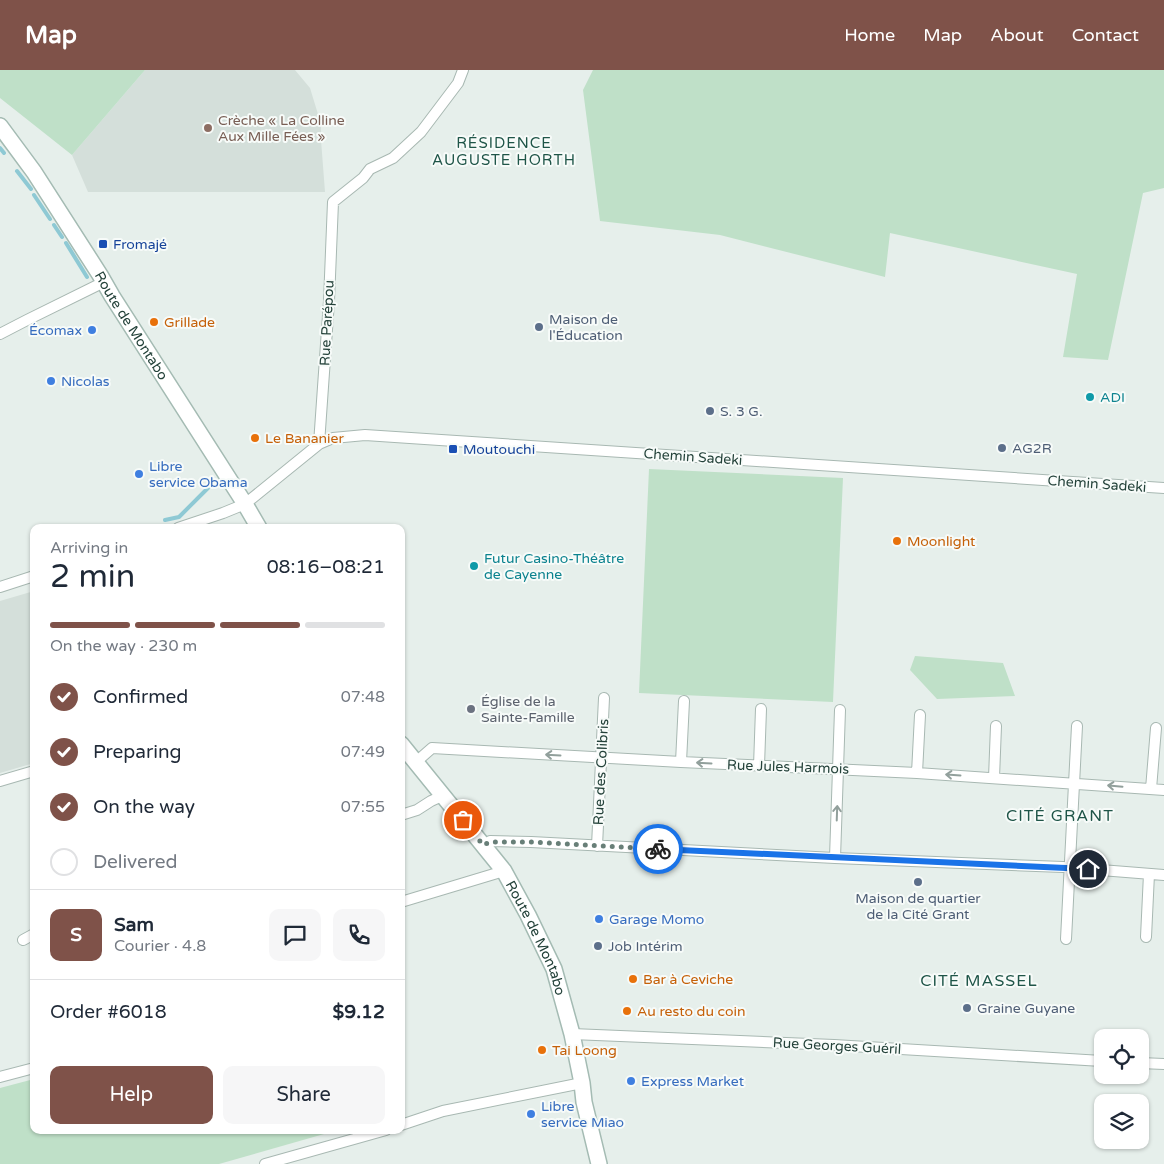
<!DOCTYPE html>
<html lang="en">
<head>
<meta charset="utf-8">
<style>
  body { margin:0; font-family:"Varela Round",sans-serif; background:#f6f6f7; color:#1f2937; height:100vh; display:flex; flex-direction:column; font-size:19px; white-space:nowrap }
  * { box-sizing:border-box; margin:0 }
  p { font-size:16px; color:#747a83 }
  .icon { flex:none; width:28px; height:28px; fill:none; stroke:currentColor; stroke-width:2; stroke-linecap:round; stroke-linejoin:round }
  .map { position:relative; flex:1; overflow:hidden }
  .details { position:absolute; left:30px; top:454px; width:375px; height:610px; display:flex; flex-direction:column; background:#fff; border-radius:10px; box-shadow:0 1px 4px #0004 }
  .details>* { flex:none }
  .buttons { position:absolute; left:1094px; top:959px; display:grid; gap:10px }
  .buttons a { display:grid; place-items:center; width:55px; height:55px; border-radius:10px; background:#fff; box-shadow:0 1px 4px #0004; font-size:25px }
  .pin { position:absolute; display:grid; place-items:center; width:42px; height:42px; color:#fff; margin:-21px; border:2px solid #fff; border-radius:50%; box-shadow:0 1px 5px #0007 }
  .courier { position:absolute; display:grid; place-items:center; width:50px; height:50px; margin:-25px; border:4px solid #1a73e8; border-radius:50%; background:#fff; color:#222; box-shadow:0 1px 6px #0007 }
  .summary em { font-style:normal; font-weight:600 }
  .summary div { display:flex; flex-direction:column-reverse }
  .summary { display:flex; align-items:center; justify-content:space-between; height:85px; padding:0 20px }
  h1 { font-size:32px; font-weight:600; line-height:38px }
  .bar { display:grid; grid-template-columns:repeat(4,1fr); gap:8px 5px; align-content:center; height:60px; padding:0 20px }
  .bar i { height:6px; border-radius:4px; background:#e0e1e3 }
  .bar .on { background:#7f5249 }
  .bar p { grid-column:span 4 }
  .line { display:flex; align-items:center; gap:12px; padding:0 20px; border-top:1px solid #e0e1e3 }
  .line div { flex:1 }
  .round { display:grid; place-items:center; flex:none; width:52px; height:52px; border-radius:10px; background:#f6f6f7 }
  ol { padding:0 20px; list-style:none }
  li { display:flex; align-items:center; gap:15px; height:55px }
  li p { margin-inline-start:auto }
  li .icon { padding:5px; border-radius:50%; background:#7f5249; color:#fff; stroke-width:4 }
  li:last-child { color:#747a83 }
  li i { width:28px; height:28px; border:2px solid #e0e1e3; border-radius:50% }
  .primary-button { display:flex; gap:10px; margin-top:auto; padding:10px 20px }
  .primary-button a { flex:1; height:58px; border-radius:10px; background:#7f5249; color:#fff; font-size:20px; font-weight:600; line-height:58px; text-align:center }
  .primary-button a+a { background:#f6f6f7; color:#1f2937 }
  header { display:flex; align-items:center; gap:30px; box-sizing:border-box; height:70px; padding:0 25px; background:#7f5249; color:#fff }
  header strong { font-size:24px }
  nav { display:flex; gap:28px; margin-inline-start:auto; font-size:18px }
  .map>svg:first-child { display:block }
  .built { fill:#d4dfda }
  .green { fill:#bfe0c8 }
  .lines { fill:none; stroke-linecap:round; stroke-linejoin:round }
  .stream { stroke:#8ec9d4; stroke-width:4 }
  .minor-casing { stroke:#a8b8b2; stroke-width:12 }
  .secondary-casing { stroke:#a4bbb3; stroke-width:18 }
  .minor { stroke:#fff; stroke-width:10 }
  .secondary { stroke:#fff; stroke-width:15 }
  .oneway { stroke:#92a09c }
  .done { stroke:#687f78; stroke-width:5; stroke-dasharray:0 9 }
  .route { stroke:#1a73e8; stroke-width:6 }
  .education-dot { fill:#8d6e63; stroke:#f7fbf9; stroke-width:2 }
  .transit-dot { fill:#1a4fb4; stroke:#f7fbf9; stroke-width:2 }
  .food-dot { fill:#e8710a; stroke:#f7fbf9; stroke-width:2 }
  .service-dot { fill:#5c6f8a; stroke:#f7fbf9; stroke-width:2 }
  .shop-dot { fill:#3f7fe0; stroke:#f7fbf9; stroke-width:2 }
  .culture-dot { fill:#0f9aa8; stroke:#f7fbf9; stroke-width:2 }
  .worship-dot { fill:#6b7280; stroke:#f7fbf9; stroke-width:2 }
  .labels { text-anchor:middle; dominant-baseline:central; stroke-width:4; stroke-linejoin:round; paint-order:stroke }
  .education-label { font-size:14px; fill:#785e54; stroke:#f7fbf9; text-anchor:start }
  .transit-label { font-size:14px; fill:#164399; stroke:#f7fbf9; text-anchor:start }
  .service-label { font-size:14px; fill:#4e5e75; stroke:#f7fbf9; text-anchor:start }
  .food-label { font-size:14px; fill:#c56008; stroke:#f7fbf9; text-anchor:start }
  .street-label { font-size:14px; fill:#24423a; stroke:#f7fbf9 }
  .shop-label { font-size:14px; fill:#366cbe; stroke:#f7fbf9; text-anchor:start }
  .culture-label { font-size:14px; fill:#0d838f; stroke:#f7fbf9; text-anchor:start }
  .worship-label { font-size:14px; fill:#5b616d; stroke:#f7fbf9; text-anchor:start }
  .neighbourhood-label { font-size:15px; letter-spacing:1px; fill:#1f5548; stroke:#f7fbf9 }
  .quarter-label { font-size:16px; letter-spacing:1px; fill:#1f5548; stroke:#f7fbf9 }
</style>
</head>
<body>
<header>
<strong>Map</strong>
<nav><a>Home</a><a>Map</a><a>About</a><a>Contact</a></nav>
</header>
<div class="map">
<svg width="1164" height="1094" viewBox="0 0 1164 1094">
  <rect width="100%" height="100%" fill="#e6efeb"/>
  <path class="built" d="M145,0H295L310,18L321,54V70L325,122H88L72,85Z
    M34,521V693L0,703V531Z"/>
  <path class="green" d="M0,0H145L72,85L0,28Z
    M593,0H1164V118L1143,123L1108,290L1063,287L1077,204L890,163L885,207L720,165L600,151L583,20Z
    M649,399L843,408L833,632L639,623Z
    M915,586L1003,593L1015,626L937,629L910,600Z
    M34,1009V1060H338L219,1094H0V1018Z"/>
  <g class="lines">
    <path class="stream" d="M0,78L4,83
      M17,101L31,119
      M34,125L50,149
      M54,155L62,167
      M66,173L87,207
      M165,450L179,447L211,415"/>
    <g class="minor-casing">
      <path id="minor" d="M0,264L27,250L104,212
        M319,374L329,231L333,132L363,108L370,99L393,88L421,62L458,13L463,0
        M178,458L223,443L245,434L319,374L333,368L365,365L1164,418
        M0,517L34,506
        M416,692L432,678L681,692L917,703L1164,720
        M681,692L684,631
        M759,696L761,639
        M917,703L920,645
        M994,708L996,656
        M0,711L34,701
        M1151,719L1156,658
        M401,745L417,740L431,731L442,726
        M483,775L490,771L531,772L835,788L1063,797L1164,805
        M597,776L604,628
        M835,788L840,640
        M401,832L504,801
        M1146,867L1149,804
        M1066,869C1069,798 1074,727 1077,656
        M23,870L34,864
        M572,964L834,975L1102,991
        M1140,993L1164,994
        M0,1007L34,998
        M401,1055L443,1041L582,1013
        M265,1094L386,1060"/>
    </g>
    <g class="secondary-casing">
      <g id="secondary">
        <path id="s1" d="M0,56L34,102L100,205L112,226L245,434L259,458"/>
        <path id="s2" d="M401,674L504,801L528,845L554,899L572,964L582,1013L584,1032L599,1094"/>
      </g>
    </g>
    <use href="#minor" class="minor"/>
    <use href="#secondary" class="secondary"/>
  </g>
  <defs><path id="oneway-shaft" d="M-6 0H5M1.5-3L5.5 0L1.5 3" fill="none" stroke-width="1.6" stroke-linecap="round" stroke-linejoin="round" transform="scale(1.25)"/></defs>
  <g class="oneway">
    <use href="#oneway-shaft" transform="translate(553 685) rotate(-177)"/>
    <use href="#oneway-shaft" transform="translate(704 693) rotate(-177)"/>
    <use href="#oneway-shaft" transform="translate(953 705) rotate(-176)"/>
    <use href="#oneway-shaft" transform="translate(1115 716) rotate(-175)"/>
    <use href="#oneway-shaft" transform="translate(837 743) rotate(-88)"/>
  </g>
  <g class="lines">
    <path class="done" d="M463,750L483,775L490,772H531L658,779"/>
    <path class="route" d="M658,779L1088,799"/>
  </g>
  <circle class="education-dot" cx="208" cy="58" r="5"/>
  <g class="transit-dot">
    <rect x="98" y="169" width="10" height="10" rx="2.5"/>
    <rect x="448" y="374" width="10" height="10" rx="2.5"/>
  </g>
  <g class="food-dot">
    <circle cx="154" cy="252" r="5"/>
    <circle cx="255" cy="368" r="5"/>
    <circle cx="897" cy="471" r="5"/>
    <circle cx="633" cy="909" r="5"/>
    <circle cx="627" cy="941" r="5"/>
    <circle cx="542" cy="980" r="5"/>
  </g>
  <g class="service-dot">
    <circle cx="539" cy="257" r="5"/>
    <circle cx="710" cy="341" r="5"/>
    <circle cx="1002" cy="378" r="5"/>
    <circle cx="918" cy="812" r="5"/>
    <circle cx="598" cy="876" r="5"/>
    <circle cx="967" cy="938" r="5"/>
  </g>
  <g class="shop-dot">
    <circle cx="92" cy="260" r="5"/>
    <circle cx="51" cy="311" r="5"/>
    <circle cx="139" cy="404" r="5"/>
    <circle cx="599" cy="849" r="5"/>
    <circle cx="631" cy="1011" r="5"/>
    <circle cx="531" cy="1044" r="5"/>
  </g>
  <g class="culture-dot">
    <circle cx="1090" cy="327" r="5"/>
    <circle cx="474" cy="496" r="5"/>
  </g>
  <circle class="worship-dot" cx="471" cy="639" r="5"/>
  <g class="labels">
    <g class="education-label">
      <text x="218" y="50">Crèche « La Colline<tspan x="218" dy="16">Aux Mille Fées »</tspan></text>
    </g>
    <g class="transit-label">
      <text x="113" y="174">Fromajé</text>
      <text x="463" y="379">Moutouchi</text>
    </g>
    <g class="service-label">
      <text x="549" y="249">Maison de<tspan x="549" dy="16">l'Éducation</tspan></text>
      <text x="720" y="341">S. 3 G.</text>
      <text x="1012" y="378">AG2R</text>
      <text x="918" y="828" text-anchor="middle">Maison de quartier<tspan x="918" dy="16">de la Cité Grant</tspan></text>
      <text x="608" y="876">Job Intérim</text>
      <text x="977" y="938">Graine Guyane</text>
    </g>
    <g class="food-label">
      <text x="164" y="252">Grillade</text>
      <text x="265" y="368">Le Bananier</text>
      <text x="907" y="471">Moonlight</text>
      <text x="643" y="909">Bar à Ceviche</text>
      <text x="637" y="941">Au resto du coin</text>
      <text x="552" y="980">Tai Loong</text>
    </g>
    <g class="street-label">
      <text transform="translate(327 253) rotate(-87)">Rue Parépou</text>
      <text stroke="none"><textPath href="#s1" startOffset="239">Route de Montabo</textPath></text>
      <text transform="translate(693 387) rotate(4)">Chemin Sadeki</text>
      <text transform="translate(1097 414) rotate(4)">Chemin Sadeki</text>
      <text transform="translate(788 697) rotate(2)">Rue Jules Harmois</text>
      <text transform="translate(601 702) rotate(-87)">Rue des Colibris</text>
      <text stroke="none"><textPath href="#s2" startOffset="238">Route de Montabo</textPath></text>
      <text transform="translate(837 976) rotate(3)">Rue Georges Guéril</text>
    </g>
    <g class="shop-label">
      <text x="82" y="260" text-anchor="end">Écomax</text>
      <text x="61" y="311">Nicolas</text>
      <text x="149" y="396">Libre<tspan x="149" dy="16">service Obama</tspan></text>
      <text x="609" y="849">Garage Momo</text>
      <text x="641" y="1011">Express Market</text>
      <text x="541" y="1036">Libre<tspan x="541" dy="16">service Miao</tspan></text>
    </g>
    <g class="culture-label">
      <text x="1100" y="327">ADI</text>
      <text x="484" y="488">Futur Casino-Théâtre<tspan x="484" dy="16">de Cayenne</tspan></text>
    </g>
    <g class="worship-label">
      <text x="481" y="631">Église de la<tspan x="481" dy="16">Sainte-Famille</tspan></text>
    </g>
    <g class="neighbourhood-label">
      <text x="504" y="73">RÉSIDENCE<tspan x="504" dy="17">AUGUSTE HORTH</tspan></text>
    </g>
    <g class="quarter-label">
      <text x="1060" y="746">CITÉ GRANT</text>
      <text x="979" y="911">CITÉ MASSEL</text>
    </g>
  </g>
</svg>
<div class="buttons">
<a><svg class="icon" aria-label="locate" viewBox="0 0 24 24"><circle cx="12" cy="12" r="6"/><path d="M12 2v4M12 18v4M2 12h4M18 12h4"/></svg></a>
<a><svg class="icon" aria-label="layers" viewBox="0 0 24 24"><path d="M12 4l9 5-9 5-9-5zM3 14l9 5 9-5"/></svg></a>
</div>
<div class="pin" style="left:463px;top:750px;background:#ea580c"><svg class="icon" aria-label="bag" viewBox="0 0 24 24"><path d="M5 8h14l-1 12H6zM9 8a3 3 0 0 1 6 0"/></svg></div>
<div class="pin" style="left:1088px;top:799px;background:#1f2937"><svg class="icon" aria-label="home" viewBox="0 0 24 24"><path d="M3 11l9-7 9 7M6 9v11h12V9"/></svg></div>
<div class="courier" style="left:658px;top:779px"><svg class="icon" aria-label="bike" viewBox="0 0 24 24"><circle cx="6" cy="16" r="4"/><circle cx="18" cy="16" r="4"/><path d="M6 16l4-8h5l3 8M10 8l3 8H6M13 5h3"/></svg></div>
<section class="details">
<div class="summary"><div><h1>2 min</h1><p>Arriving in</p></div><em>08:16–08:21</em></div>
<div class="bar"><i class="on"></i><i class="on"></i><i class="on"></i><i></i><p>On the way · 230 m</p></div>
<ol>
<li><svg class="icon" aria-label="check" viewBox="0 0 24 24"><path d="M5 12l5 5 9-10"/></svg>Confirmed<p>07:48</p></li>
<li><svg class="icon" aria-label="check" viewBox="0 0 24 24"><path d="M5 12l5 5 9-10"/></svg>Preparing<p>07:49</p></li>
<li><svg class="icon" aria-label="check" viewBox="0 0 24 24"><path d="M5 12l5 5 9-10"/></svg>On the way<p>07:55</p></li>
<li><i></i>Delivered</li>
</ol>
<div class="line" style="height:90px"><b class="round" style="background:#7f5249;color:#fff">S</b><div><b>Sam</b><p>Courier · 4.8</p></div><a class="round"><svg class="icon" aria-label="chat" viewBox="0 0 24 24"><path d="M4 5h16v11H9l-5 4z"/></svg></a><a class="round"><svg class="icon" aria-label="phone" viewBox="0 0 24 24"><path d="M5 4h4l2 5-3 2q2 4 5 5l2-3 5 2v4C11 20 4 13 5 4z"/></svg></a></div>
<div class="line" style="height:65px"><div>Order #6018</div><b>$9.12</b></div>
<div class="primary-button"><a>Help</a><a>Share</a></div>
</section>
</div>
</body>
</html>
